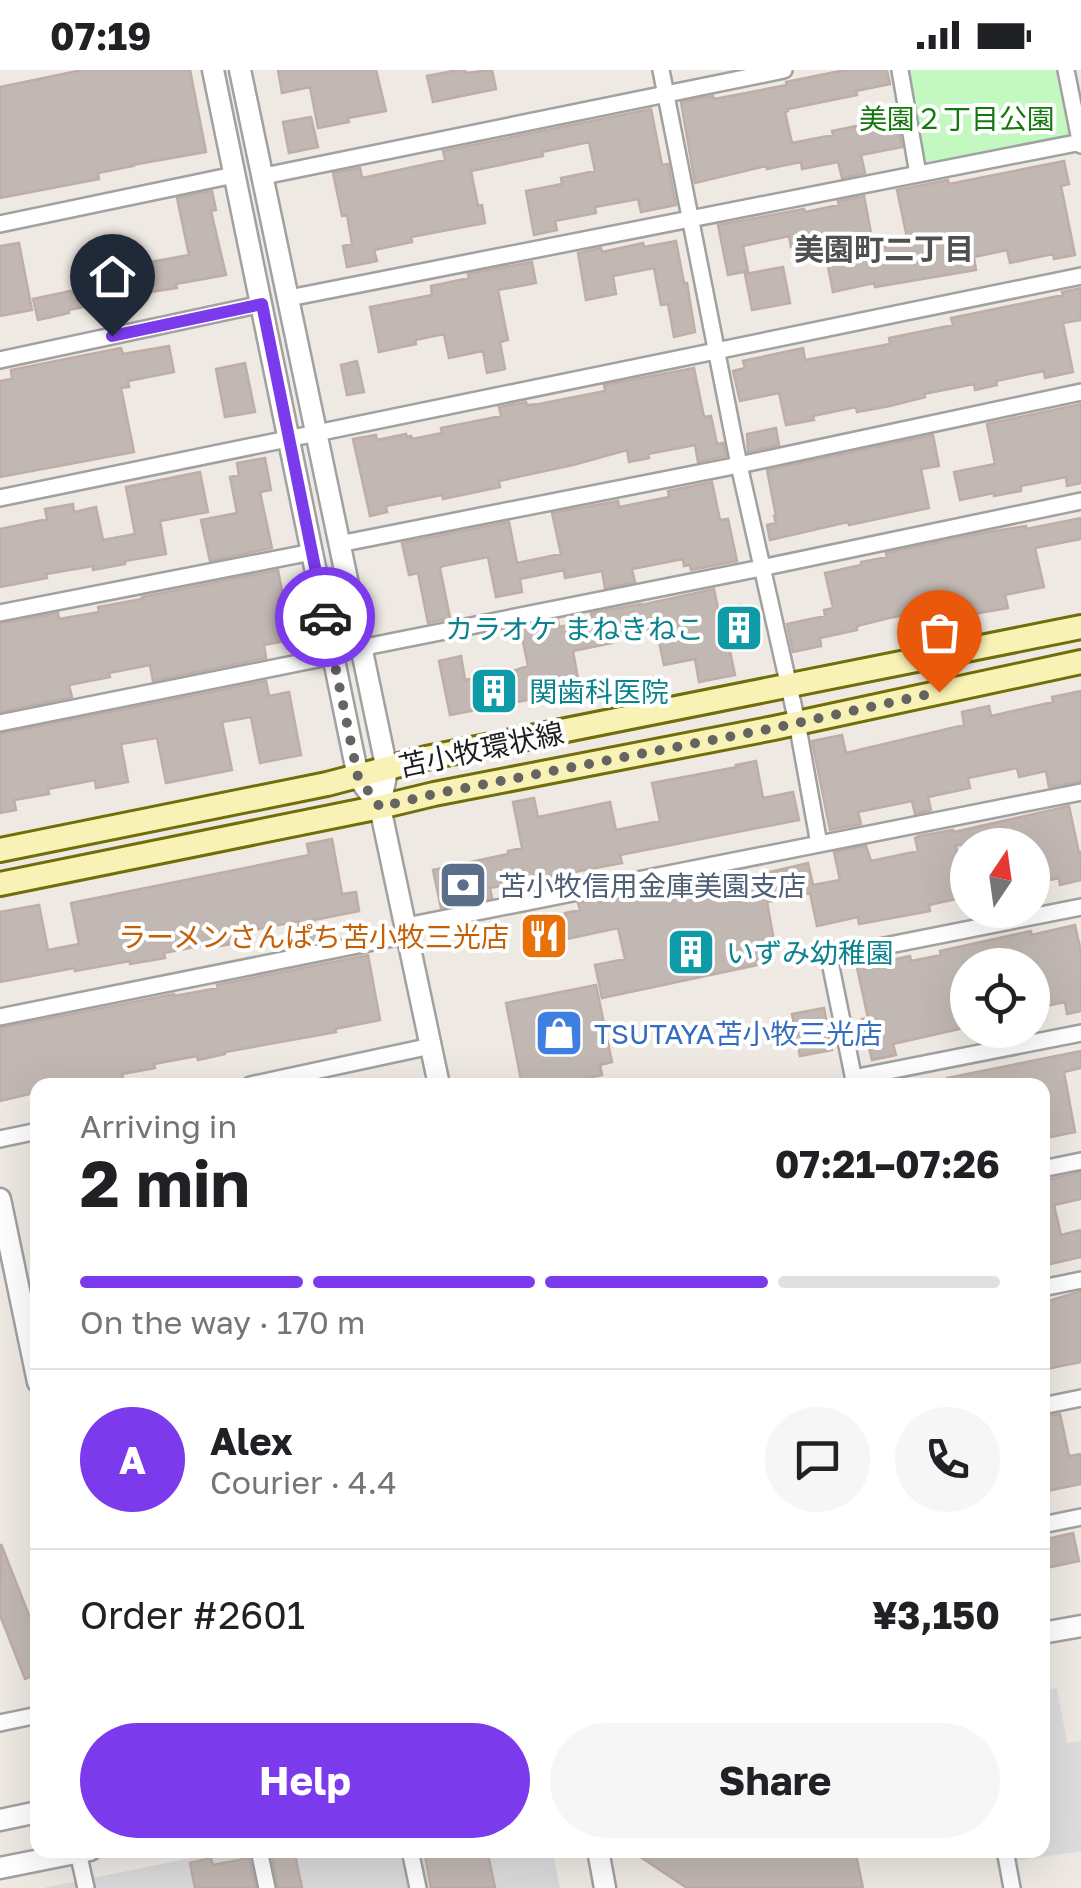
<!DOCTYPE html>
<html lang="en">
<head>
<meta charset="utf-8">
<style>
  body { margin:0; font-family:"Golos Text","Noto Sans JP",sans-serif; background:#f6f6f6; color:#202124; height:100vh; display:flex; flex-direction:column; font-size:38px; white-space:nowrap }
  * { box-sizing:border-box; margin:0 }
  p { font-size:32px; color:#757577 }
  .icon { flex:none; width:55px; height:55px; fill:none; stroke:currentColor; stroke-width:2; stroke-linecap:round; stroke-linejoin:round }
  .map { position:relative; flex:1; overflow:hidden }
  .panel { position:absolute; left:30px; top:1008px; width:1020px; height:780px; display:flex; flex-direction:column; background:#fff; border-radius:20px; box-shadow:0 10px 40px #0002 }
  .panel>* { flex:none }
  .needle { width:65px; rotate:13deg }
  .controls { position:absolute; left:950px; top:758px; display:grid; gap:20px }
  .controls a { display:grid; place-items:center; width:100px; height:100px; border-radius:50%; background:#fff; box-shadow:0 10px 40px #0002; font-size:50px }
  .pin { position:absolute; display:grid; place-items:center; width:85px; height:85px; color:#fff; margin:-102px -42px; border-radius:50% 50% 50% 0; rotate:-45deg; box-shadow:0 0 10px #0007 }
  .pin .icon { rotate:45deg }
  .courier { position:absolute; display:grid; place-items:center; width:100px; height:100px; margin:-50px; border:8px solid #7c3aed; border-radius:50%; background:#fff; color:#222; box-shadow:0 2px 12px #0007 }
  .summary em { font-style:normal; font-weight:700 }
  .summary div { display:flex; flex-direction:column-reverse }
  .summary { display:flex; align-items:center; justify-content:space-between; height:170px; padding:0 50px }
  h1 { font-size:65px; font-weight:700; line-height:75px }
  .bar { display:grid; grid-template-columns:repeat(4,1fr); gap:15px 10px; align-content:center; height:120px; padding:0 50px }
  .bar i { height:12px; border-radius:8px; background:#e0e0e0 }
  .bar .on { background:#7c3aed }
  .bar p { grid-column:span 4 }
  .line { display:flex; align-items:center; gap:25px; padding:0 50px; border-top:2px solid #e0e0e0 }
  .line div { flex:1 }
  .round { display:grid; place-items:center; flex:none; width:105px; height:105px; border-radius:52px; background:#f6f6f6 }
  .button { display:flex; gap:20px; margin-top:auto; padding:20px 50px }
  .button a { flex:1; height:115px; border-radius:60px; background:#7c3aed; color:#fff; font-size:40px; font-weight:700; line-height:115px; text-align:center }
  .button a+a { background:#f6f6f6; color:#202124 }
  .status { display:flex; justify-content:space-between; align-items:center; height:70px; padding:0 50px; background:#fff; direction:ltr }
  .status svg { height:28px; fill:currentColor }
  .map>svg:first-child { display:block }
  .residential { fill:#dbdada }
  .park { fill:#c3f8c0 }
  .parking { fill:#ddd }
  .building { fill:#c2b8b3; stroke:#bfada6; stroke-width:2.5 }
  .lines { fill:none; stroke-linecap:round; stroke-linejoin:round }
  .minor-casing { stroke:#a1a1a1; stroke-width:20 }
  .tertiary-casing { stroke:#a1a1a1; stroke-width:25 }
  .secondary-casing { stroke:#716e07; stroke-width:28 }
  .minor { stroke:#fff; stroke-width:15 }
  .tertiary { stroke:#fff; stroke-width:20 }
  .secondary { stroke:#f8f2b7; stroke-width:22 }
  .done { stroke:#666462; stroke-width:10; stroke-dasharray:0 18 }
  .route { stroke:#7c3aed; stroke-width:12 }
  .labels { text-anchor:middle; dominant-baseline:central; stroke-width:8; stroke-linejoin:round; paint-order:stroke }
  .park-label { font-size:28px; fill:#14780e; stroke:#fff }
  .culture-label { font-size:28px; fill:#0d838f; stroke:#fff; text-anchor:start }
  .street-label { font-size:28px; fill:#1d1d1d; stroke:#fff }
  .service-label { font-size:28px; fill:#4e5e75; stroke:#fff; text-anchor:start }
  .food-label { font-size:28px; fill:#c56008; stroke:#fff; text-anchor:end }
  .shop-label { font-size:28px; fill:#366cbe; stroke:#fff; text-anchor:start }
  .neighbourhood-label { font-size:30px; font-weight:bold; fill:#505050; stroke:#fff }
</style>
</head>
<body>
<div class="status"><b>07:19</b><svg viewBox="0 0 49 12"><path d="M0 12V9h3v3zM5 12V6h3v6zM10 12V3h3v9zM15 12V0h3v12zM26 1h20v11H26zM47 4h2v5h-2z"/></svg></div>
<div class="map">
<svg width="1081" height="1818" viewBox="0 0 1081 1818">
  <rect width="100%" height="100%" fill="#eee9e3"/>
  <path class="residential" d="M231,1780H552L560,1818H43Z"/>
  <path class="park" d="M900,0H1066L1080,72L918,104Z"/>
  <path class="parking" d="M1057,1618L1067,1673L1081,1671V1781L1016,1791L1014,1780H1042L1043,1621Z
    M489,1780H550L554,1798L495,1810Z"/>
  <path class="building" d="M82,0H190L206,82L132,95L133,96L98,103L99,109L0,128V17Z
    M278,0H376L386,41L348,48L349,52L318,58L310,17L282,23Z
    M458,0H465L466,3L492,0L496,19L433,32L427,6Z
    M845,0H887L890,14L856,21L857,25L788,39V41L785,42L792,73L833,65L832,61L856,56V59L897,51L902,77L861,85L865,103L842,108L838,92L802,99L801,92L767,99L766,96L695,113L681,32L713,26L714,29L746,23L787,15L786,12Z
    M651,39L662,95L668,94L676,135L641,142L638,129L595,137L596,143L555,151L557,160L534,165L526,121L562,114L561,108L595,101L589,72L542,82L543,86L471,101L478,136L482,135L485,153L411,167L412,172L374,180L377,191L347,197L343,176L352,174L347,145L342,146L333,103L360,98L362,108L445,90L443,81Z
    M311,47L318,77L289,83L283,52Z
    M1064,91L1069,114L1061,116L1075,185L1054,189L1053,184L1010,193L1007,180L974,187L976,200L875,217L874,213L833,222L823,171L791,177L789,166L743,176L748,201L728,205L718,155L804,139L805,142L839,135L838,131L864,126L874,179L908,172L897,120L948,110L949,114Z
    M212,121L216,140L211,141L226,205L176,214L177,218L111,228V231L69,240V243L38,250L33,229L75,220L73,206L189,185L177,128Z
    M676,171L684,213H687L695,262L674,267L668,234L661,235L654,198L613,206L616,224L586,230L578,183L601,178L602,182L643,173L644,177Z
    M19,173L32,240L0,246V176Z
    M532,192L536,213L498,220L508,270L500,272L505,299L487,303L483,281L449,288L444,264L415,270L416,274L379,282L370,237L432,225L431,216L469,208L468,204Z
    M783,197L790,233L752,240L745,204Z
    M1081,218V250L1063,253L1073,302L1045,308L1044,301L996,311L997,315L975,320L974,314L924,324L925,327L890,336L857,342L856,337L813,346L814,350L786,355L779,323L740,331L733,301L745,298L743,291L803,278L805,290L890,274L889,268L953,255L951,248L1063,225L1062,222Z
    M169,276L174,302L128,311L129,317L121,318L134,382L0,407V311L12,309L11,300L121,278L123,284Z
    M357,291L364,322L347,325L341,295Z
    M245,293L255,342L225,347L216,299Z
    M694,298L704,347L711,346L717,374L723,373L726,386L698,392L695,375L648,384L649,388L629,392L627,380L573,395L499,411L500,417L443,429L442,425L386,436L387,442L370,446L353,369L376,365L377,370L406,364L407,367L411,366L412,369L442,363L441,358L501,346L499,337L526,332L527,335L539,334L605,321L604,315Z
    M1081,334V413L1067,416L1066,407L1021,416V421L994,426V423L960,430L954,402L995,394L987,354Z
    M776,358L779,375L748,382L747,364Z
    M933,365L939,396L921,399L929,438L849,455L848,452L770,470L767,455L776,453L774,446H776L767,400Z
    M265,388L271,420L260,422L272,478L210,491L201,450L237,443L230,407L239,405L237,393Z
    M200,402L208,442L160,451L166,484L125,491V494L93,500V496L46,504L47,508L0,517V459L47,449L45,439L73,434L74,442L96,437L103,470L135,464L126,417Z
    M712,412L720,450L728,449L737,491L691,500L690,495L684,496L683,489L632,499L635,512L605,518L602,501L565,508L564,500L520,509L522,522L496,527L488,487L443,496L440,498L450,548L428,553L418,503L409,505L402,473L509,452L517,493L561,484L552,443L618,431L619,437L669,427L668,421Z
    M1081,448V469L1035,478L1044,517L1005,525L1008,538L939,550L937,539L889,548L857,556V560L820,568L821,576L793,582L787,554L825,546L824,540L833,538L825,503L861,495V492L887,487L886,483L988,462L1026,456V459Z
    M278,500L285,537L294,535L300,568L264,575L266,588L153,611L150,595L109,603L110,607L69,615L72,627L0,642V554L58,543L59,549L99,542L98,537L142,529V527Z
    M714,519L718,539L740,535L748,578L730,581L735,605L699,612L695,589L664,595L656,557L611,566L612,573L573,581L580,620L450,645L439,591L461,586L465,610L516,600L528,596L520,557L558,550L559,557L592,550L591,543L641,534V535Z
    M266,611L269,626L289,622L301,685L260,693L251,647L222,652L232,700L166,713L157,668L121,674L128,712L96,718L95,710L48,719L49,724L14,730L16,740L0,743V664Z
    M1081,621V711L1049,717L1046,701L1019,707L1017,698L968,708L970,718L928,727L931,740L915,744L912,731L858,742L861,754L830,760L812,671L842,665L846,683L964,655L962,642L989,636L991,646L1053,632L1052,627Z
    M756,691L763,728L793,722L799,750L620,785L622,793L490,818L492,828L441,838L433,800L508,784V781L522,778L513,732L534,728L538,747L610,732L616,760L660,751L652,713L737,697L736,695Z
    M1069,736L1079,783L1081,782V810L1060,815L1059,808L1032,814V775H956L965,827L929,835L930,841L914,844L859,854L858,847L817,856L810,823L767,832L774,871L758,875L762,894L602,928L595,895L625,889L618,858L562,870L563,876L530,883L524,856L566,847L565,843L580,840L578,833L599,829L600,833L702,809L703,811L716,808L718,814L808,793L813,815L840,810L834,782L866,776L871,791L918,781L915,768L919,766L953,760L954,762Z
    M332,769L342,824L356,822L359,841L314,850L318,872L302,875L298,851L239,863L241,872L215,877L214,873L164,883L165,888L130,894V891L75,901L74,898L0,912V842L39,835L48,880L79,874L71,833L309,785L307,774Z
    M1075,855L1081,882V941L1067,944L1065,932L1032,939V895H968V957L893,974L896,985L872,990L862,949L868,948L856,893L877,889L878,893L910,886L911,891L941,885L940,881L1031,861V865Z
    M368,885L380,950L335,959L336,962L225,982V984L198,990L197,986L154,994L155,998L122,1004L124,1011L103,1015H38V1022L0,1031V958L174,924V926L218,918L217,915Z
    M596,915L612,992L600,995L602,1005L553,1015H522L506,933Z
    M824,938L832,980L800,986L797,971L785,974L782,958L794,955L792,944Z
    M1081,981V998L1064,1002L1075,1062L1046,1068L1042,1054V1015H948L947,1008Z
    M1081,1102V1129L1054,1135L1061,1165L1081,1160V1187L1042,1196V1111Z
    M1081,1221V1292L1042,1300V1233Z
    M1060,1344L1069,1386L1081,1384V1414L1042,1422V1347Z
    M1073,1463L1079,1491L1042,1499V1470Z
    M1,1474L38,1568V1604L25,1609L0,1545Z
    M282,1780H294L302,1818H278L271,1782Z
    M424,1780H487L495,1818H431Z
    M630,1780H855L863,1818H687Z
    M211,1788L213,1795L249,1788L256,1818H195L190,1793Z"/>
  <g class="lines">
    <g class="minor-casing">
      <path id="minor" d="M661,0L739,395L797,652L819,774
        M900,0L918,104
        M1066,0L1081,75
        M264,106L784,0
        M0,154L234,105
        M289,228L1081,72
        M0,290L262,234
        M0,428L1081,206
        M339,474L739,395L1081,322
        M0,543L312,482
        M360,578L761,498L1081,431
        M0,653L333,586
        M406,856L1081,722
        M0,947L408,865
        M853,1008L1081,963
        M250,1015L431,976
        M855,1015L829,887L1081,837
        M0,1069L38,1061
        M1042,1099L1081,1091
        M1042,1218L1081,1210
        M1042,1336L1081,1328
        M1042,1455L1081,1447
        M0,1653L38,1645
        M259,1780L267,1818
        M410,1780L418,1818
        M1005,1780L1012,1818
        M78,1782L86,1818"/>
    </g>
    <g class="tertiary-casing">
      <path id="tertiary" d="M213,0L358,707L380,737
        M240,0L387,700L380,737L439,1015
        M0,1129L38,1312
        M1042,1563L1081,1556
        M0,1750L38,1742
        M598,1780L605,1818
        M0,1798L90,1780"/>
    </g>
    <g class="secondary-casing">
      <path id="secondary" d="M0,780L327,714L426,688L1081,557
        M0,814L380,737L434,724L774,658L1081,592"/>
    </g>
    <use href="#minor" class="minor"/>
    <use href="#tertiary" class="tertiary"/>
    <use href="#secondary" class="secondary"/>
  </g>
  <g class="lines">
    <path class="done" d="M325,547L358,707L380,737L434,724L774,658L939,622"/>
    <path class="route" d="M112,266L262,234L325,547"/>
  </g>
  <defs>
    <g id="building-square" transform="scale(2.5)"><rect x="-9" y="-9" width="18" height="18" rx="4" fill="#0f9aa8" stroke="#fff"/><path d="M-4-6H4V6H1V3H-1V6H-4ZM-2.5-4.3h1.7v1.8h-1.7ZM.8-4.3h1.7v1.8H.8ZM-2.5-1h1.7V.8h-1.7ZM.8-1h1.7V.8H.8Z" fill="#fff"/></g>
    <g id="bank-square" transform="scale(2.5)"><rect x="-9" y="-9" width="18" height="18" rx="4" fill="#5c6f8a" stroke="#fff"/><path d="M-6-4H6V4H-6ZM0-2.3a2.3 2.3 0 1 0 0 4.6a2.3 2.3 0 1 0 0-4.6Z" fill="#fff"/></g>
    <g id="restaurant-square" transform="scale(2.5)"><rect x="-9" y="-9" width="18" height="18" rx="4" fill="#e8710a" stroke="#fff"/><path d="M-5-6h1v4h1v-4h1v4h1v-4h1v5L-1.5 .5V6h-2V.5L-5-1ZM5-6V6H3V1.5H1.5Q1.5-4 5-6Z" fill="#fff"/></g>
    <g id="shop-square" transform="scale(2.5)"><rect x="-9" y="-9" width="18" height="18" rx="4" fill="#3f7fe0" stroke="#fff"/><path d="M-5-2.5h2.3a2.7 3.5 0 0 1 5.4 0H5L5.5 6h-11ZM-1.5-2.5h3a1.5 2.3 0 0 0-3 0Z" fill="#fff"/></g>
  </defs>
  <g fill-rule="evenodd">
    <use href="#building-square" x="739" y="558"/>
    <use href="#building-square" x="494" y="621"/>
    <use href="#bank-square" x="463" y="815"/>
    <use href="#restaurant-square" x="544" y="866"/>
    <use href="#building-square" x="691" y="882"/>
    <use href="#shop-square" x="559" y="963"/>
  </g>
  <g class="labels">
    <g class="park-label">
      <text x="957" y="48">美園２丁目公園</text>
    </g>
    <g class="culture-label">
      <text x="704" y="558" text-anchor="end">カラオケ まねきねこ</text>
      <text x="529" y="621">関歯科医院</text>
      <text x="726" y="882">いずみ幼稚園</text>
    </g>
    <g class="street-label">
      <text transform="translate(481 679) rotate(-12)">苫小牧環状線</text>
    </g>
    <g class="service-label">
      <text x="498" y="815">苫小牧信用金庫美園支店</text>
    </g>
    <g class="food-label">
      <text x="509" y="866">ラーメンさんぱち苫小牧三光店</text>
    </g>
    <g class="shop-label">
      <text x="594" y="963">TSUTAYA苫小牧三光店</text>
    </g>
    <g class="neighbourhood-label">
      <text x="884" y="179">美園町二丁目</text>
    </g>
  </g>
</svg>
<div class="controls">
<a><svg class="needle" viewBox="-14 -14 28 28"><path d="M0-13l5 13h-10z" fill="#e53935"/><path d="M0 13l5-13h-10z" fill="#757577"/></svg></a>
<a><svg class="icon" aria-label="locate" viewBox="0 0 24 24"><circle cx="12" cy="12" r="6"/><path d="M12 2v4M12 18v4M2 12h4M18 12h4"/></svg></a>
</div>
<div class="pin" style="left:939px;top:622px;background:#ea580c"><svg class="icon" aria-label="bag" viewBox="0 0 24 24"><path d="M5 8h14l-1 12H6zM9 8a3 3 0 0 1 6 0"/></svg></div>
<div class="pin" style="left:112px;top:266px;background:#1f2937"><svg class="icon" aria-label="home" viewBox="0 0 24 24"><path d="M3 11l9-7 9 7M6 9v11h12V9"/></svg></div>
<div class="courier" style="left:325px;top:547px"><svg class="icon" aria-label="car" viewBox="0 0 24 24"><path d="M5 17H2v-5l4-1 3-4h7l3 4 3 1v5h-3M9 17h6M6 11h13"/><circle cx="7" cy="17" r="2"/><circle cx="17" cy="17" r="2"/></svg></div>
<section class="panel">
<div class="summary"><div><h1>2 min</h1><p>Arriving in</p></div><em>07:21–07:26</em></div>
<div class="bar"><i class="on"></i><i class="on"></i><i class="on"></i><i></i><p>On the way · 170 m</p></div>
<div class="line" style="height:180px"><b class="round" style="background:#7c3aed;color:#fff">A</b><div><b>Alex</b><p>Courier · 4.4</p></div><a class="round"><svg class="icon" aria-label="chat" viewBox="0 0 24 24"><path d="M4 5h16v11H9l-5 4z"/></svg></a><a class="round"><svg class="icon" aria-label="phone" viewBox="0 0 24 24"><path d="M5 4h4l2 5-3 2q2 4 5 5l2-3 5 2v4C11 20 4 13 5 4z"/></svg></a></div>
<div class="line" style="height:130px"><div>Order #2601</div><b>¥3,150</b></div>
<div class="button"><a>Help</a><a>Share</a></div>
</section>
</div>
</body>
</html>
